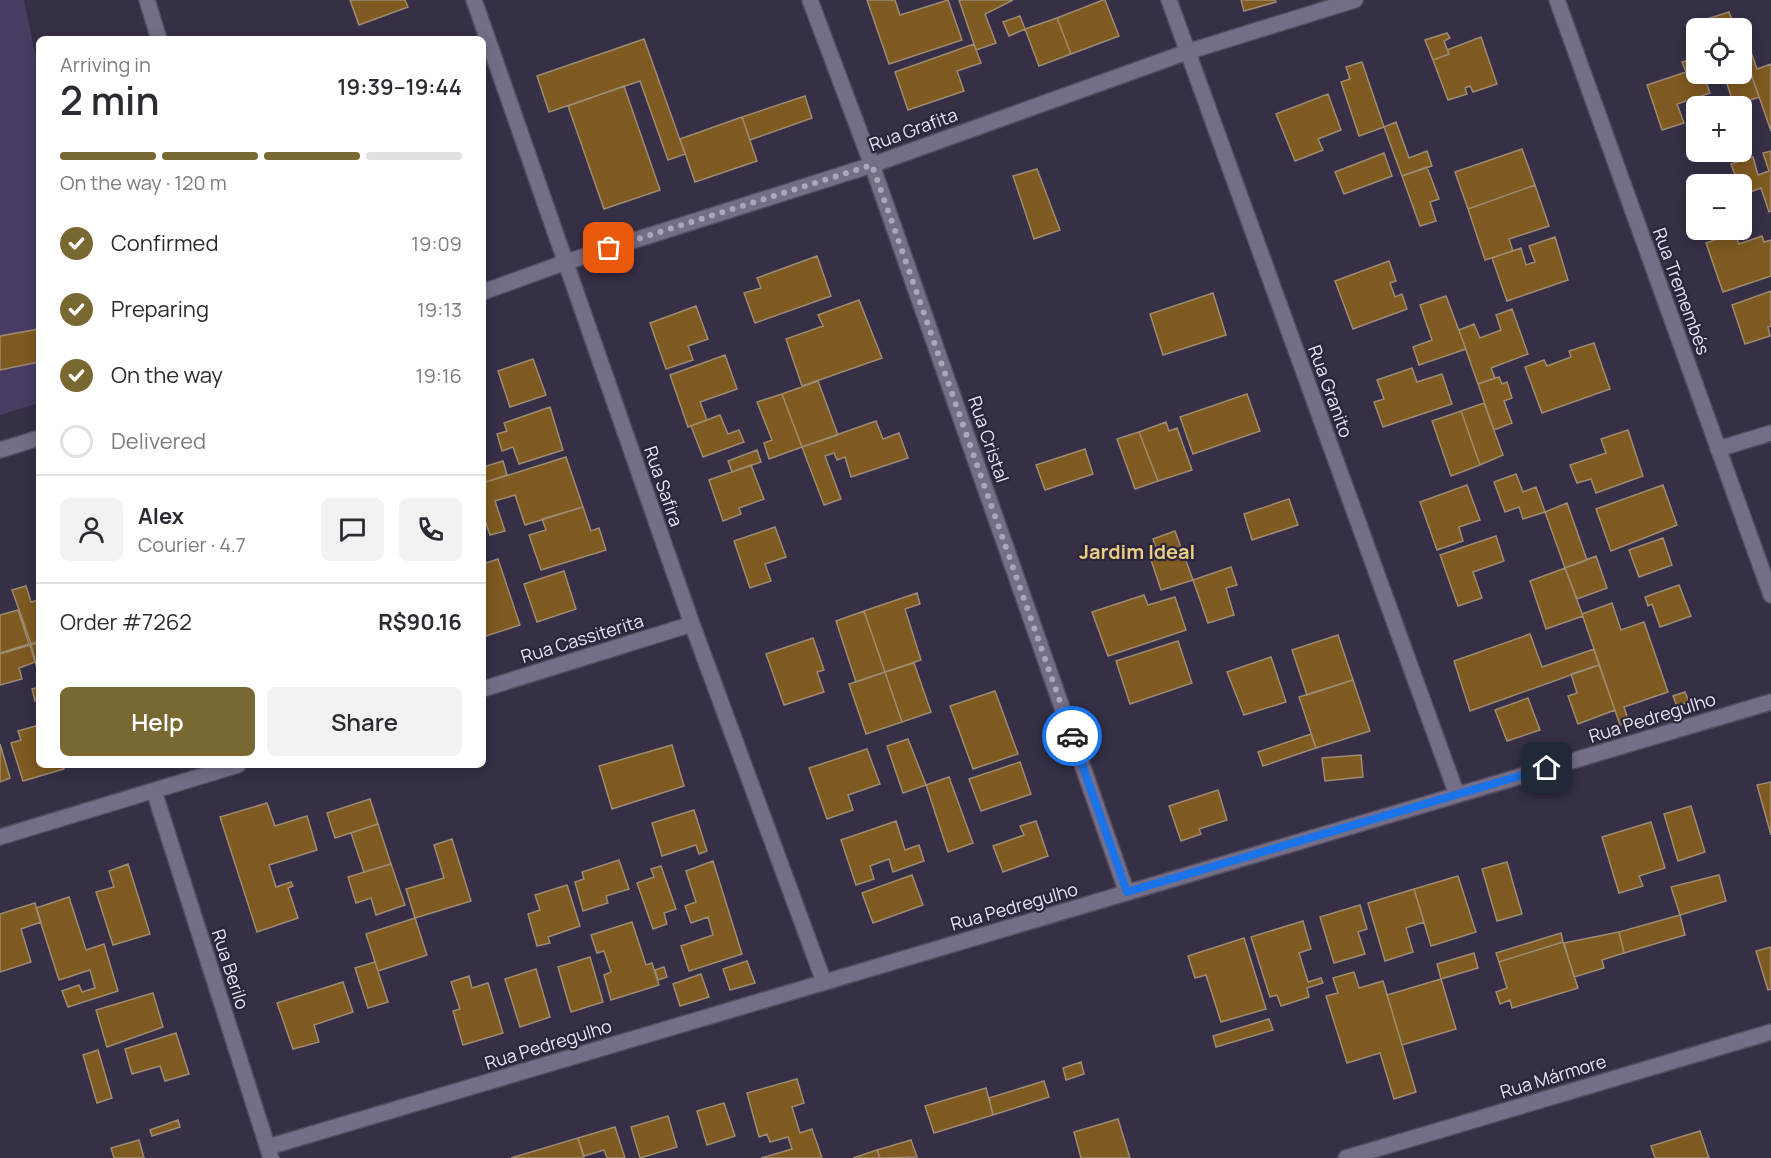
<!DOCTYPE html>
<html lang="en">
<head>
<meta charset="utf-8">
<style>
  body { margin:0; font-family:Manrope,sans-serif; background:#f2f2f3; color:#2b2b33; height:100vh; display:flex; flex-direction:column; font-size:22px; white-space:nowrap }
  * { box-sizing:border-box; margin:0 }
  p { font-size:20px; color:#7c7c81 }
  .icon { flex:none; width:33px; height:33px; fill:none; stroke:currentColor; stroke-width:2; stroke-linecap:round; stroke-linejoin:round }
  .map { position:relative; flex:1; overflow:hidden }
  .details { position:absolute; left:36px; top:36px; width:450px; height:732px; display:flex; flex-direction:column; background:#fff; border-radius:9px; box-shadow:0 3px 15px #0003 }
  .details>* { flex:none }
  .tools { position:absolute; left:1686px; top:18px; display:grid; gap:12px }
  .tools a { display:grid; place-items:center; width:66px; height:66px; border-radius:9px; background:#fff; box-shadow:0 3px 15px #0003; font-size:30px }
  .pin { position:absolute; display:grid; place-items:center; width:51px; height:51px; color:#fff; margin:-26px; border-radius:12px; box-shadow:0 3px 9px #0006 }
  .courier { position:absolute; display:grid; place-items:center; width:60px; height:60px; margin:-30px; border:4px solid #1a73e8; border-radius:50%; background:#fff; color:#222; box-shadow:0 2px 8px #0007 }
  .headline em { font-style:normal; font-weight:600 }
  .headline div { display:flex; flex-direction:column-reverse }
  .headline { display:flex; align-items:center; justify-content:space-between; height:102px; padding:0 24px }
  h1 { font-size:39px; font-weight:600; line-height:45px }
  .bar { display:grid; grid-template-columns:repeat(4,1fr); gap:9px 6px; align-content:center; height:72px; padding:0 24px }
  .bar i { height:8px; border-radius:4px; background:#e1e1e2 }
  .bar .active { background:#7a6833 }
  .bar p { grid-column:span 4 }
  .line { display:flex; align-items:center; gap:15px; padding:0 24px; border-top:2px solid #e1e1e2 }
  .line div { flex:1 }
  .round { display:grid; place-items:center; flex:none; width:63px; height:63px; border-radius:9px; background:#f2f2f3 }
  ol { padding:0 24px; list-style:none }
  li { display:flex; align-items:center; gap:18px; height:66px }
  li p { margin-inline-start:auto }
  li .icon { padding:6px; border-radius:50%; background:#7a6833; color:#fff; stroke-width:4 }
  li:last-child { color:#7c7c81 }
  li i { width:33px; height:33px; border:3px solid #e1e1e2; border-radius:50% }
  .action { display:flex; gap:12px; margin-top:auto; padding:12px 24px }
  .action a { flex:1; height:69px; border-radius:9px; background:#7a6833; color:#fff; font-size:24px; font-weight:600; line-height:69px; text-align:center }
  .action a+a { background:#f2f2f3; color:#2b2b33 }
  .map>svg:first-child { display:block }
  .green { fill:#493c62 }
  .building { fill:#7f5a21; stroke:#9d8b72; stroke-width:1.5 }
  .lines { fill:none; stroke-linecap:round; stroke-linejoin:round }
  .street-casing { stroke:#534d60; stroke-width:18 }
  .street { stroke:#756e88; stroke-width:15 }
  .done { stroke:#aba6b8; stroke-width:6; stroke-dasharray:0 10.8 }
  .route { stroke:#1a73e8; stroke-width:8 }
  .labels { text-anchor:middle; dominant-baseline:central; stroke-width:4.5; stroke-linejoin:round; paint-order:stroke }
  .street-label { font-size:18px; fill:#eae6f5; stroke:#2c253b }
  .neighbourhood-label { font-size:20px; font-weight:bold; fill:#e9cf83; stroke:#2c253b }
</style>
</head>
<body>
<div class="map">
<svg width="1771" height="1158" viewBox="0 0 1771 1158">
  <rect width="100%" height="100%" fill="#362f46"/>
  <path class="green" d="M0,0H24L39,73V403L0,415Z"/>
  <path class="building" d="M350,0H405L408,7L359,25Z
    M867,0H895L900,15L948,0L962,40L889,64Z
    M959,0H1013L985,14L996,43L976,50Z
    M1103,0H1105L1119,36L1071,54L1057,18Z
    M1241,0H1275L1276,2L1244,11Z
    M1729,12L1735,28H1710L1707,19Z
    M1020,16L1025,29L1009,36L1003,22Z
    M1057,18L1071,54L1039,66L1025,29Z
    M1447,33L1450,38L1444,41L1449,54L1433,60L1425,40Z
    M1481,37L1497,84L1473,92L1470,86L1465,88L1467,94L1448,100L1433,60L1449,54L1447,50Z
    M644,39L685,154L668,160L640,81L549,112L537,76Z
    M974,44L981,63L957,71L964,91L908,110L895,72Z
    M1749,46L1757,69L1771,64V131L1742,48Z
    M1742,47L1759,97L1734,106L1724,74H1742Z
    M1696,58V74H1703L1710,93L1677,104L1684,123L1662,130L1647,85L1686,72L1682,62Z
    M1362,62L1384,127L1359,136L1341,82L1350,79L1346,67Z
    M624,86L660,190L604,209L568,106Z
    M1328,94L1341,130L1318,139L1323,150L1295,161L1276,114Z
    M805,96L812,118L750,140L742,117Z
    M742,117L757,161L695,182L680,139Z
    M1396,122L1409,158L1427,151L1432,166L1402,176L1384,127Z
    M1522,149L1535,185L1468,209L1455,172Z
    M1771,151V211L1769,212L1761,188L1742,195V184H1705L1735,175L1731,164L1753,157L1758,175L1769,171L1763,153Z
    M1384,153L1392,176L1344,194L1335,172Z
    M1427,167L1439,199L1430,202L1436,221L1420,226L1402,176Z
    M1037,169L1060,230L1034,239L1013,176Z
    M1535,185L1549,226L1509,239L1513,251L1485,260L1468,209Z
    M1735,233L1739,244L1762,236L1764,242L1771,240V276L1723,292L1706,243Z
    M1555,237L1568,280L1507,301L1492,258L1521,248L1526,265L1535,262L1529,246Z
    M817,256L831,296L755,323L744,293L761,288L757,278Z
    M1389,261L1396,281L1390,283L1395,297L1402,294L1407,309L1353,329L1335,281Z
    M1771,291V326L1768,327L1770,336L1745,344L1732,305Z
    M1213,293L1226,335L1163,355L1150,314Z
    M1446,296L1466,349L1419,365L1413,347L1432,340L1420,305Z
    M859,300L882,358L802,386L786,339L823,326L818,315Z
    M696,306L708,339L688,346L693,360L666,369L650,323Z
    M1512,309L1528,354L1491,368L1495,378L1478,384L1459,330L1474,324L1480,338L1501,330L1496,315Z
    M39,329V362L0,370V336Z
    M1594,343L1610,389L1542,413L1525,367L1544,360L1547,366L1571,357L1569,351Z
    M725,355L737,389L700,402L707,420L688,427L670,375Z
    M533,359L546,395L510,407L498,371Z
    M1412,368L1417,382L1442,374L1452,404L1383,427L1374,402L1384,399L1377,380Z
    M1499,377L1502,384L1507,382L1512,398L1504,401L1512,423L1494,430L1478,384Z
    M818,381L838,435L802,447L782,394Z
    M782,394L802,447L769,459L764,443L772,440L757,402Z
    M1247,394L1260,431L1193,454L1180,417Z
    M1484,403L1503,455L1480,465L1461,411Z
    M550,407L563,450L519,464L513,447L502,451L497,434L507,431L504,423Z
    M1461,411L1480,465L1451,476L1432,421Z
    M720,415L728,434L739,430L744,442L703,457L691,426Z
    M876,421L883,439L899,433L908,458L851,477L845,457L837,460L834,453L825,456L841,499L824,505L802,447Z
    M1166,422L1169,431L1177,428L1192,470L1158,481L1139,432Z
    M1628,430L1643,476L1596,493L1591,479L1577,483L1570,465L1606,453L1601,439Z
    M1139,432L1158,481L1135,489L1117,439Z
    M1085,449L1093,474L1045,490L1036,465Z
    M757,450L761,462L732,472L728,461Z
    M566,457L583,507L525,525L515,495L495,501L505,531L490,535L483,515V483Z
    M503,461L507,475L483,483V467Z
    M751,465L764,499L739,508L741,514L723,521L709,480Z
    M1516,474L1523,492L1536,487L1545,512L1523,519L1519,507L1505,512L1494,482Z
    M1467,485L1480,520L1459,527L1463,541L1437,550L1420,502Z
    M1663,485L1677,525L1611,551L1596,509Z
    M1289,499L1298,525L1252,540L1244,514Z
    M1567,503L1587,560L1565,568L1545,512Z
    M583,507L591,531L599,528L606,550L541,570L529,535L546,530L542,519Z
    M775,527L786,557L765,564L771,581L750,588L734,541Z
    M1175,531L1193,580L1161,590L1151,560L1159,557L1153,539Z
    M1496,536L1504,561L1473,572L1482,598L1458,606L1440,555Z
    M1663,538L1672,565L1639,577L1629,550Z
    M1596,556L1607,588L1577,599L1565,568Z
    M498,559L520,625L483,637V564Z
    M1231,567L1237,585L1226,588L1234,615L1208,623L1193,580Z
    M1565,568L1583,616L1546,629L1530,581Z
    M564,571L576,609L537,622L524,584Z
    M1679,585L1691,616L1660,627L1652,604L1648,606L1645,597Z
    M26,586L31,602L39,600V641L31,644L12,590Z
    M917,593L920,604L905,609L921,660L885,672L864,611Z
    M1144,595L1148,605L1175,597L1186,630L1108,656L1092,612Z
    M1612,603L1621,630L1644,622L1668,692L1624,707L1629,722L1620,725L1582,614Z
    M18,610L29,644L0,653V615Z
    M864,611L885,672L856,682L836,621Z
    M1530,634L1542,667L1594,649L1599,665L1470,711L1454,661Z
    M1338,635L1353,680L1307,695L1292,650Z
    M813,638L824,670L817,672L824,692L784,705L766,654Z
    M1178,641L1192,683L1130,704L1116,661Z
    M39,642V676L31,645Z
    M30,645L35,662L19,668L22,679L0,685V654Z
    M1271,657L1286,702L1244,715L1227,672Z
    M914,663L931,712L902,722L885,672Z
    M1599,665L1615,710L1578,724L1568,696L1577,693L1571,674Z
    M885,672L902,722L866,734L849,684Z
    M1353,680L1370,731L1316,748L1299,697Z
    M39,687V700L35,701L32,689Z
    M995,691L1018,754L973,769L950,706Z
    M1685,692L1689,702L1677,706L1673,696Z
    M1528,698L1540,730L1507,741L1495,710Z
    M39,725V765H63L64,769L23,781L11,743L21,740L18,731Z
    M1311,734L1316,748L1263,766L1258,752Z
    M908,739L926,785L903,793L887,746Z
    M0,744L10,778L0,782Z
    M672,745L684,786L612,809L599,766Z
    M867,749L880,784L848,795L853,810L827,819L809,768Z
    M1361,755L1363,777L1325,781L1322,758Z
    M1020,762L1031,794L981,811L969,779Z
    M949,777L973,843L948,852L926,785Z
    M1771,782V835L1757,785Z
    M1218,790L1227,820L1199,829L1201,834L1181,841L1169,806Z
    M370,799L378,824L335,838L327,813Z
    M267,803L275,826L307,816L317,850L269,865L276,887L291,882L293,886L288,888L298,918L257,932L220,817Z
    M1691,806L1705,852L1678,861L1664,814Z
    M694,810L707,851L699,854L696,845L662,856L652,823Z
    M896,821L905,850L919,845L924,861L893,872L889,859L870,866L874,879L856,885L841,840Z
    M1036,821L1048,856L1003,872L993,846L1024,835L1020,826Z
    M1651,822L1665,868L1639,876L1643,886L1619,893L1602,837Z
    M378,824L391,864L364,872L351,833Z
    M452,839L471,901L415,918L406,889L444,878L434,845Z
    M619,860L629,889L606,896L608,903L583,911L575,882L584,879L582,872Z
    M713,861L742,954L689,971L681,946L713,935L708,917L691,923L685,906L696,902L686,871Z
    M1507,862L1522,914L1497,921L1482,869Z
    M128,864L150,934L113,945L96,892L114,887L109,871Z
    M391,864L405,905L376,915L371,898L356,903L348,877Z
    M661,866L676,909L664,913L667,924L653,929L637,883L654,877L651,869Z
    M912,875L923,905L873,923L862,893Z
    M1719,875L1726,901L1680,915L1671,887Z
    M1458,876L1476,932L1431,946L1414,889Z
    M567,885L580,926L548,937L550,943L537,946L528,914L540,910L535,895Z
    M1414,889L1424,922L1406,928L1413,952L1385,961L1368,903Z
    M69,897L86,950L104,944L118,991L68,1007L62,991L79,985L82,992L95,988L90,970L59,980L36,908Z
    M35,903L41,922L21,929L31,962L0,972V914Z
    M1360,905L1367,929L1358,932L1365,954L1334,963L1320,917Z
    M1680,915L1685,935L1624,953L1619,932Z
    M415,918L427,955L378,971L366,934Z
    M1303,921L1311,949L1299,953L1308,982L1321,978L1323,983L1307,988L1309,997L1281,1006L1277,995L1270,997L1251,937Z
    M632,922L646,965L652,963L659,985L611,1000L604,975L611,972L604,951L597,953L591,935Z
    M1619,932L1624,953L1602,960L1604,968L1574,977L1564,943Z
    M1561,933L1563,942L1499,962L1496,953Z
    M1244,938L1266,1009L1221,1022L1206,975L1195,978L1188,956Z
    M1563,942L1578,988L1512,1008L1510,1000L1500,1004L1496,992L1507,988L1499,962Z
    M1771,947V989L1768,990L1756,951Z
    M1474,953L1478,968L1441,979L1437,964Z
    M590,957L603,1002L571,1012L558,967Z
    M747,961L755,983L730,990L723,969Z
    M375,962L388,1002L368,1008L355,968Z
    M664,967L667,977L658,980L655,970Z
    M536,969L550,1017L520,1027L505,979Z
    M1354,972L1359,988L1383,981L1416,1092L1394,1099L1380,1053L1347,1063L1326,996L1338,993L1333,978Z
    M701,974L709,997L680,1006L673,984Z
    M469,976L472,988L488,983L503,1033L463,1045L453,1011L460,1009L451,982Z
    M1441,979L1456,1029L1402,1045L1387,995Z
    M343,982L353,1012L314,1025L319,1042L293,1049L277,1003Z
    M153,993L163,1027L107,1047L96,1010Z
    M1269,1019L1273,1030L1216,1047L1213,1036Z
    M176,1033L189,1074L165,1081L160,1066L132,1074L125,1049Z
    M98,1050L112,1098L97,1103L83,1055Z
    M1081,1062L1084,1074L1066,1080L1063,1068Z
    M797,1079L804,1103L792,1107L800,1133L812,1129L822,1158H761L792,1149L788,1137L770,1142L767,1134L759,1137L747,1093Z
    M1044,1081L1049,1097L993,1115L989,1098Z
    M986,1088L993,1115L934,1133L925,1106Z
    M724,1103L735,1136L707,1145L697,1111Z
    M668,1116L677,1147L640,1158L631,1127Z
    M1118,1119L1130,1158H1081L1074,1132Z
    M178,1120L180,1127L152,1136L150,1130Z
    M615,1127L625,1158H607L604,1150L584,1156L578,1138Z
    M1700,1131L1709,1158H1655L1651,1146Z
    M578,1138L584,1158H511Z
    M139,1140L144,1158H114L111,1148Z
    M911,1140L917,1157L880,1158L877,1150Z
    M877,1150L880,1158H853Z"/>
  <g class="lines">
    <g class="street-casing">
      <path id="street" d="M147,0L159,39
        M474,0L692,624L824,982
        M810,0L872,165L1127,893
        M1169,0L1457,795
        M1557,0L1771,595
        M483,292L566,262L872,165L1187,52L1355,0
        M1718,449L1771,433
        M0,450L39,438
        M483,689L692,624
        M154,791L271,1158
        M0,837L238,765
        M268,1147L1771,702
        M1346,1158L1771,1032"/>
    </g>
    <use href="#street" class="street"/>
  </g>
  <g class="lines">
    <path class="done" d="M609,248L872,165L1072,736"/>
    <path class="route" d="M1072,736L1127,892L1547,768"/>
  </g>
  <g class="labels">
    <g class="street-label">
      <text transform="translate(913 129) rotate(-20)">Rua Grafita</text>
      <text transform="translate(1682 291) rotate(70)">Rua Tremembés</text>
      <text transform="translate(1331 391) rotate(70)">Rua Granito</text>
      <text transform="translate(989 439) rotate(71)">Rua Cristal</text>
      <text transform="translate(664 486) rotate(71)">Rua Safira</text>
      <text transform="translate(582 638) rotate(-17)">Rua Cassiterita</text>
      <text transform="translate(1652 717) rotate(-17)">Rua Pedregulho</text>
      <text transform="translate(1014 906) rotate(-16)">Rua Pedregulho</text>
      <text transform="translate(231 969) rotate(72)">Rua Berilo</text>
      <text transform="translate(548 1044) rotate(-17)">Rua Pedregulho</text>
      <text transform="translate(1553 1076) rotate(-17)">Rua Mármore</text>
    </g>
    <g class="neighbourhood-label">
      <text x="1137" y="551">Jardim Ideal</text>
    </g>
  </g>
</svg>
<div class="tools">
<a><svg class="icon" aria-label="locate" viewBox="0 0 24 24"><circle cx="12" cy="12" r="6"/><path d="M12 2v4M12 18v4M2 12h4M18 12h4"/></svg></a>
<a>+</a>
<a>−</a>
</div>
<div class="pin" style="left:609px;top:248px;background:#ea580c"><svg class="icon" aria-label="bag" viewBox="0 0 24 24"><path d="M5 8h14l-1 12H6zM9 8a3 3 0 0 1 6 0"/></svg></div>
<div class="pin" style="left:1547px;top:768px;background:#1f2937"><svg class="icon" aria-label="home" viewBox="0 0 24 24"><path d="M3 11l9-7 9 7M6 9v11h12V9"/></svg></div>
<div class="courier" style="left:1072px;top:736px"><svg class="icon" aria-label="car" viewBox="0 0 24 24"><path d="M5 17H2v-5l4-1 3-4h7l3 4 3 1v5h-3M9 17h6M6 11h13"/><circle cx="7" cy="17" r="2"/><circle cx="17" cy="17" r="2"/></svg></div>
<section class="details">
<div class="headline"><div><h1>2 min</h1><p>Arriving in</p></div><em>19:39–19:44</em></div>
<div class="bar"><i class="active"></i><i class="active"></i><i class="active"></i><i></i><p>On the way · 120 m</p></div>
<ol>
<li><svg class="icon" aria-label="check" viewBox="0 0 24 24"><path d="M5 12l5 5 9-10"/></svg>Confirmed<p>19:09</p></li>
<li><svg class="icon" aria-label="check" viewBox="0 0 24 24"><path d="M5 12l5 5 9-10"/></svg>Preparing<p>19:13</p></li>
<li><svg class="icon" aria-label="check" viewBox="0 0 24 24"><path d="M5 12l5 5 9-10"/></svg>On the way<p>19:16</p></li>
<li><i></i>Delivered</li>
</ol>
<div class="line" style="height:108px"><a class="round"><svg class="icon" aria-label="person" viewBox="0 0 24 24"><circle cx="12" cy="8" r="4"/><path d="M4 21q1-7 8-7t8 7"/></svg></a><div><b>Alex</b><p>Courier · 4.7</p></div><a class="round"><svg class="icon" aria-label="chat" viewBox="0 0 24 24"><path d="M4 5h16v11H9l-5 4z"/></svg></a><a class="round"><svg class="icon" aria-label="phone" viewBox="0 0 24 24"><path d="M5 4h4l2 5-3 2q2 4 5 5l2-3 5 2v4C11 20 4 13 5 4z"/></svg></a></div>
<div class="line" style="height:78px"><div>Order #7262</div><b>R$90.16</b></div>
<div class="action"><a>Help</a><a>Share</a></div>
</section>
</div>
</body>
</html>
